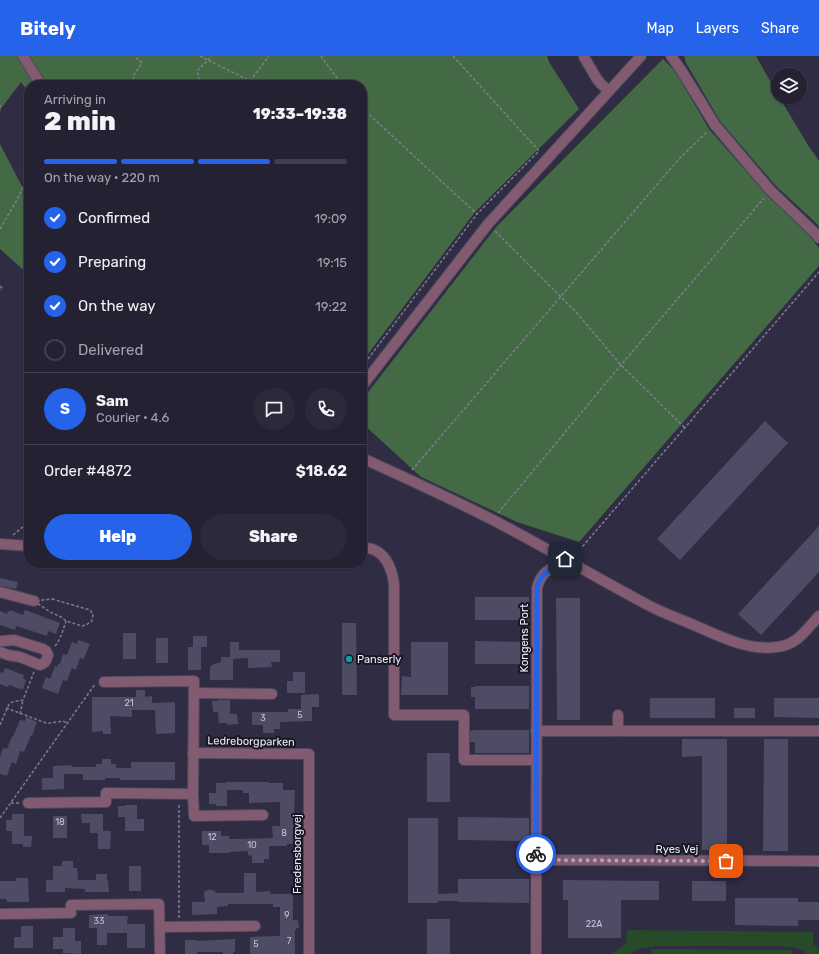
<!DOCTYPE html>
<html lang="en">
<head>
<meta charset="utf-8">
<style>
  body { margin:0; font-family:Rubik,sans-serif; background:#2c293b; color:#f1f3f6; height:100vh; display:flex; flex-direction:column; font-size:15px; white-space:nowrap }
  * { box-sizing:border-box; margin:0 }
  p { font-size:13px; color:#a3a3ac }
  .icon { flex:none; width:22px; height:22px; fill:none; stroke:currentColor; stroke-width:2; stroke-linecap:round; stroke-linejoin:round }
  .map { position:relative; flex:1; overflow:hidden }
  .sheet { position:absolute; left:24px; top:24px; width:343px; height:488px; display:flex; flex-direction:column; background:#242133; border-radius:16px; box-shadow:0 1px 3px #0004,0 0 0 1px #413e4e }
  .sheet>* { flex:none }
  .fabs { position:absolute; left:771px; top:12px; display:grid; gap:8px }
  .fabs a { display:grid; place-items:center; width:36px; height:36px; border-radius:50%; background:#242133; box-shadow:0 1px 3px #0004,0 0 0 1px #413e4e; font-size:20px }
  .pin { position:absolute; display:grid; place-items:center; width:34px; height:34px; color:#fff; margin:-17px; border-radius:8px; box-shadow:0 2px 6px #0006 }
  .courier { position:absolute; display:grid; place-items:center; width:40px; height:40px; margin:-20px; border:3px solid #2563eb; border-radius:50%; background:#fff; color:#222; box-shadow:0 1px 5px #0007 }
  .head em { font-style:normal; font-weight:800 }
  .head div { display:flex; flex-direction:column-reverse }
  .head { display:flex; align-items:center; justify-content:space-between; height:68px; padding:0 20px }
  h1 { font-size:26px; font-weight:800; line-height:30px }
  .bar { display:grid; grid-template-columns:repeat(4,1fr); gap:6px 4px; align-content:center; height:48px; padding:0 20px }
  .bar i { height:5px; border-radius:3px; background:#413e4e }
  .bar .on { background:#2563eb }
  .bar p { grid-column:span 4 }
  .line { display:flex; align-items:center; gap:10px; padding:0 20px; border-top:1px solid #413e4e }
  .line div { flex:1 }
  .round { display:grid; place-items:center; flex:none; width:42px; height:42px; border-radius:21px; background:#2c293b }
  ol { padding:0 20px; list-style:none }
  li { display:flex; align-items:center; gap:12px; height:44px }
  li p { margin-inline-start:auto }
  li .icon { padding:4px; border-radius:50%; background:#2563eb; color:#fff; stroke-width:4 }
  li:last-child { color:#a3a3ac }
  li i { width:22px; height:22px; border:2px solid #413e4e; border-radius:50% }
  .action { display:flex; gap:8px; margin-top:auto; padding:8px 20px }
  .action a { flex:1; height:46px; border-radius:24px; background:#2563eb; color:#fff; font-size:16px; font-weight:800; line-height:46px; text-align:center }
  .action a+a { background:#2c293b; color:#f1f3f6 }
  header { display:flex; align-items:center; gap:24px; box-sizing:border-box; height:56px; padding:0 20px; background:#2563eb; color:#fff }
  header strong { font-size:19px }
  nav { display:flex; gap:22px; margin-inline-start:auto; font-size:14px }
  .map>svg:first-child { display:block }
</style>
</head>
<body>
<header>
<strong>Bitely</strong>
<nav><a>Map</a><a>Layers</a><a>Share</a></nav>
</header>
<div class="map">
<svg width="819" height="898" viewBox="0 0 819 898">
  <rect width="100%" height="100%" fill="#302c44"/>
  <!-- green -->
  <g fill="#274b29">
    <path d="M627 874 813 876V888L819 893V898H808L797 892 781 890H656L641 892 629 898H612L626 887Z"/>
    <path d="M651 893 792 894V898H651Z"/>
  </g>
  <!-- forest -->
  <g fill="#446945">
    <path d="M0 0H547L549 6 579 53 475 156 362 306V29H29V37L21 26 0 54Z"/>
    <path d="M684 0H756L778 39V41H779L808 89 819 105V171L817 168 775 129 720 65 686 7Z"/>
    <path d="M663 3 675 15 709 73 767 139 808 178 819 192V209L818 211 579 486 517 466 421 421 362 367V344L497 170Z"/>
    <path d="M0 88 29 144V219L0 193Z"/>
  </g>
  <!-- building -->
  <g fill="#4e4b65">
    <path d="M765 365 788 387 680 504 657 483Z"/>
    <path d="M819 470V516L761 579 738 558Z"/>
    <path d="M0 522 18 526 16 533 0 530Z"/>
    <rect x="475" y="541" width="54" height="23"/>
    <path d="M556 542H580V664H557Z"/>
    <path d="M10 554 23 559 25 554 60 567 56 578 48 575 47 580 16 570 15 574 0 569V555L7 558 8 555 10 556Z"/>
    <path d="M342 567H356L357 639H342Z"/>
    <rect x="123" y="577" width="13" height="26"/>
    <path d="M193 580H207V591H201V614H188V591H193Z"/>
    <rect x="156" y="582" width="12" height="25"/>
    <path d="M78 584 90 588 84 602 83 603 80 602 76 614 72 612 67 625 63 624 58 638 42 632 46 621 50 623 55 610 57 611 59 607 60 608 63 598 67 599 72 586 77 588Z"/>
    <path d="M475 585 529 586V608H475Z"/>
    <path d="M230 586H239V594H280V606H271L272 611 248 612V602L233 603V624H210V611L212 609 221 606V601H230Z"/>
    <path d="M411 586H448V639H401L402 620 411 621Z"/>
    <path d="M5 612 24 619 23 622 26 624 23 634 9 629 8 631 0 628V616L3 617Z"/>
    <path d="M293 616H305V637H287V625H293Z"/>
    <path d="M475 630H529V653H475V641H471V631H475Z"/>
    <path d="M136 634H145V641L152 640V647L175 646V677L156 678 155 654H132V661L110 660 111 678H103V675L92 676V641H136Z"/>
    <path d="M319 638V651H312V665L280 666V673H274V677H263V669H252V656H288V653H301V639Z"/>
    <rect x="650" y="642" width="65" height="20"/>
    <path d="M774 642H819V662L774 661Z"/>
    <path d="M218 644H230V658H237L238 668 227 669V667H219L218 656H213L212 645H218Z"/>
    <rect x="734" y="652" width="21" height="10"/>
    <path d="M26 661 37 666 32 680 31 679 24 696 20 695 16 708 12 706 7 720 0 718V701L3 692 7 693 12 680 13 681 20 664 25 665Z"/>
    <path d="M475 674H529V697H475V686H470V675Z"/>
    <path d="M682 683H727V794H702V700L682 701Z"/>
    <path d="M764 683H788V795H763Z"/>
    <rect x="427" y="697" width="23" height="49"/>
    <path d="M102 703H111V708H116V712H131V706H175V724H120V722H105V724H83V718H64V733L42 734V722H53V710L72 709V711H96V708H102Z"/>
    <path d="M226 726H269V727H283V734H295L294 762 295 788H287V790H269V803H264V807H252V800L248 799V795L229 796V797H209V789H202V775H221V780H229V783L273 782 272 770H280V746L249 747V737H243V734H227V750H216V748H209V737H216V727H226Z"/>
    <path d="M125 749H137V763H144V775H125V761H118V750H125Z"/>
    <path d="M12 758H24V780H32L31 791H23V788H12V775H6V764H12Z"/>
    <path d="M81 758H103V775H111L110 793H98V777H90V767H82Z"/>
    <rect x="53" y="760" width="14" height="22"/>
    <path d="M458 761 529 762V785L458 784Z"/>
    <path d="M408 762H438V838L458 837V823H529V847L458 846V845H438V847H408Z"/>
    <path d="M62 805H73V812H77L78 824H96V818H107V824H108L109 836H85V833L65 832V836H46V824H53V810H62Z"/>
    <rect x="129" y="810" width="12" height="25"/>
    <path d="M244 817H256V836L270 835V838H293V864H298L299 872H296V874H295V898H250V881L280 880V851H273V848H228V850L217 851V858L192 859V846H205L204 836 208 834H212L216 836V837H244Z"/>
    <path d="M16 822H28L29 846H7L6 843H0V825H16Z"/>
    <path d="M563 824 659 825V844H621V882H568V844H563Z"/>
    <rect x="692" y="825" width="34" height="20"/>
    <path d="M735 842H798V846H819V864H798V870L735 869Z"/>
    <path d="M108 858V860H128L127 868H145V892H127V877H107V889H97V872H89V859Z"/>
    <rect x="427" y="863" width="23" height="35"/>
    <path d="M21 870H33V892H14V881H21Z"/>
    <path d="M63 872H75V885H81V898L63 897V893H53V881H63Z"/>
    <path d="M235 883V896H233V898H223V896H197V898H185V884H197V885Z"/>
  </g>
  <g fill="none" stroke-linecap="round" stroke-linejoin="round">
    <defs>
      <g id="minor">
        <path d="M23 0 41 29"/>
        <path d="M671 0 681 14 715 69 770 134 814 176 819 182"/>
        <path d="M584 1 597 23 601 28 609 35"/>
        <path d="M362 330 488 168 641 0"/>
        <path d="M362 402C406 422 450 442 493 464 545 491 595 521 646 548 662 557 680 563 696 570 721 581 749 595 777 591 797 589 806 574 819 560"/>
        <path d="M0 488 29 490"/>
        <path d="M362 492C365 492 369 492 372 493 387 498 392 514 394 528V659H464V704H536"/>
        <path d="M0 536 34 545"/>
        <path d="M0 585H3L14 584 43 593 46 595 48 599C47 604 45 608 40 609L20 601 8 599 0 596"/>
        <path d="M194 637 272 638"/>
        <path d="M536 675H819"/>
        <path d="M618 675V659"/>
        <path d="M193 697 309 698V898"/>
        <path d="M193 738 194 760 263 759"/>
        <path d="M28 747 106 746V737L193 738 194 625 104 626"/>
        <path d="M536 804 819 805"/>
        <path d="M0 858 71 857V849L159 848 160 898"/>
        <path d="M160 871 255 870"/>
        <path d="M536 898 537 532C541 515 552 512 565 503"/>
      </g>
    </defs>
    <!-- minor casing -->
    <use href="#minor" stroke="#4a475e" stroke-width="12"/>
    <!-- path -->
    <g stroke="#7f7c91" stroke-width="1.5" stroke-dasharray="3 2" stroke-linecap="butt">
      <path d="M200 0 250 25"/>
      <path d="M321 0 342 29"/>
      <path d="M134 29 133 20 142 7 134 0"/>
      <path d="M201 29 197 15 212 0"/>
      <path d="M247 29 269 0"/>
      <path d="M0 49V55"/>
      <path d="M362 52 477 158"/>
      <path d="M0 173 18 142 29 119"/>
      <path d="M495 175 576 256 621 309 685 372"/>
      <path d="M0 230 2 232 0 234"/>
      <path d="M362 311 477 158 539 95 453 0"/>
      <path d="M412 414 678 104 708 75"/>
      <path d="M498 457 621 309 764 142"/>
      <path d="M13 479 29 466"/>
      <path d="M576 498 819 216"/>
      <path d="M52 543 90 554 93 558 92 565 86 569 82 570 66 565 61 561 50 556 34 545Z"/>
      <path d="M55 590C61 583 63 574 66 565"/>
      <path d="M6 652 46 667C53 668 61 663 67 667"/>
      <path d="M20 658 23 644"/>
      <path d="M0 669 9 648 12 646 23 644 34 616"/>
      <path d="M11 747H19"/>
      <path d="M0 762 93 631 95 629"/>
      <path d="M179 862V748"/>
    </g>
    <!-- minor -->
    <use href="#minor" stroke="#825b71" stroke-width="10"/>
  </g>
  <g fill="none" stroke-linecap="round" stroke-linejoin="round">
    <!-- done -->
    <path stroke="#aba8bb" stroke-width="4" stroke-dasharray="0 7.2" d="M536 798V804L726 805"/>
    <!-- route -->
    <path stroke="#2563eb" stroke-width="5" d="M536 798 537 532C541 516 552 512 565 503"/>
  </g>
  <!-- markers -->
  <circle fill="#0f9aa8" stroke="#181721" stroke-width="1.5" cx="349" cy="603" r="4"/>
  <g text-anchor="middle" stroke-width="4" stroke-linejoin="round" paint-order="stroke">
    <!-- number labels -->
    <g font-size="9" fill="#c5c3d6">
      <text x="129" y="650">21</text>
      <text x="300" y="662">5</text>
      <text x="263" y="665">3</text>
      <text x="60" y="769">18</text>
      <text x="284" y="780">8</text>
      <text x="212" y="784">12</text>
      <text x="252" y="792">10</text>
      <text x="287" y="862">9</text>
      <text x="99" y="868">33</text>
      <text x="594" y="871">22A</text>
      <text x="289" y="888">7</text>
      <text x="256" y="891">5</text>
    </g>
    <!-- street labels -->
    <g font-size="11" fill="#edebfb" stroke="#181721">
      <text transform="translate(524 582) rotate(-90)" y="4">Kongens Port</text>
      <text transform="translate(251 685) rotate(1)" y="4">Ledreborgparken</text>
      <text x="677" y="797">Ryes Vej</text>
      <text transform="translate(297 798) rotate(-90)" y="4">Fredensborgvej</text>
    </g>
    <!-- poi labels -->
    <g font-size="11" fill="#edebfb" stroke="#181721" text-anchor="start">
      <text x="357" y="607">Panserly</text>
    </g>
  </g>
</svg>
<div class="fabs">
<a><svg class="icon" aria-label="layers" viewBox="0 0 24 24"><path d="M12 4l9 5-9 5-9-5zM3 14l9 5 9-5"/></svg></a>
</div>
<div class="pin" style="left:726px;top:805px;background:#ea580c"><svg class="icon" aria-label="bag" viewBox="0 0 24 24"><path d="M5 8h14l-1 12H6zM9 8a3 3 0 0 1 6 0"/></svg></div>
<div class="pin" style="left:565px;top:503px;background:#1f2937"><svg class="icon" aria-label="home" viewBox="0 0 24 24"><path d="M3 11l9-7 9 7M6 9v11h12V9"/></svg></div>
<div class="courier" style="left:536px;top:798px"><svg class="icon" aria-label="bike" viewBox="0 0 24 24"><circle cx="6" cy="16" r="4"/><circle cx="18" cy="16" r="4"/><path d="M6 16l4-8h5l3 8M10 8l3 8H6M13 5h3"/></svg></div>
<section class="sheet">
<div class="head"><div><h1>2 min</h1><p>Arriving in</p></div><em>19:33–19:38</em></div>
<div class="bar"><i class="on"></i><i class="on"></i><i class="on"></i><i></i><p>On the way · 220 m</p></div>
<ol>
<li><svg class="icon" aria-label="check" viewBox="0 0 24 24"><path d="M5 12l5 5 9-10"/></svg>Confirmed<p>19:09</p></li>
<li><svg class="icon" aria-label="check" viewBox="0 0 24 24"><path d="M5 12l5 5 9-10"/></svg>Preparing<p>19:15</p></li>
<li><svg class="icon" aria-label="check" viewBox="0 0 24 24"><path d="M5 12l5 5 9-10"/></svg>On the way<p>19:22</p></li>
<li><i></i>Delivered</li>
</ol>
<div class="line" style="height:72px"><b class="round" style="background:#2563eb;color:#fff">S</b><div><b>Sam</b><p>Courier · 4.6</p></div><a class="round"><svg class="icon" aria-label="chat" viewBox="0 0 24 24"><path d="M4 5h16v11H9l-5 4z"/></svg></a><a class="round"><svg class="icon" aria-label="phone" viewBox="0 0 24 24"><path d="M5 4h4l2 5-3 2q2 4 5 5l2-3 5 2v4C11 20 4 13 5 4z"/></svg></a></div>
<div class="line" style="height:52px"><div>Order #4872</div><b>$18.62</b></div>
<div class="action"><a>Help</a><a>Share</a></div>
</section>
</div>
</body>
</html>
